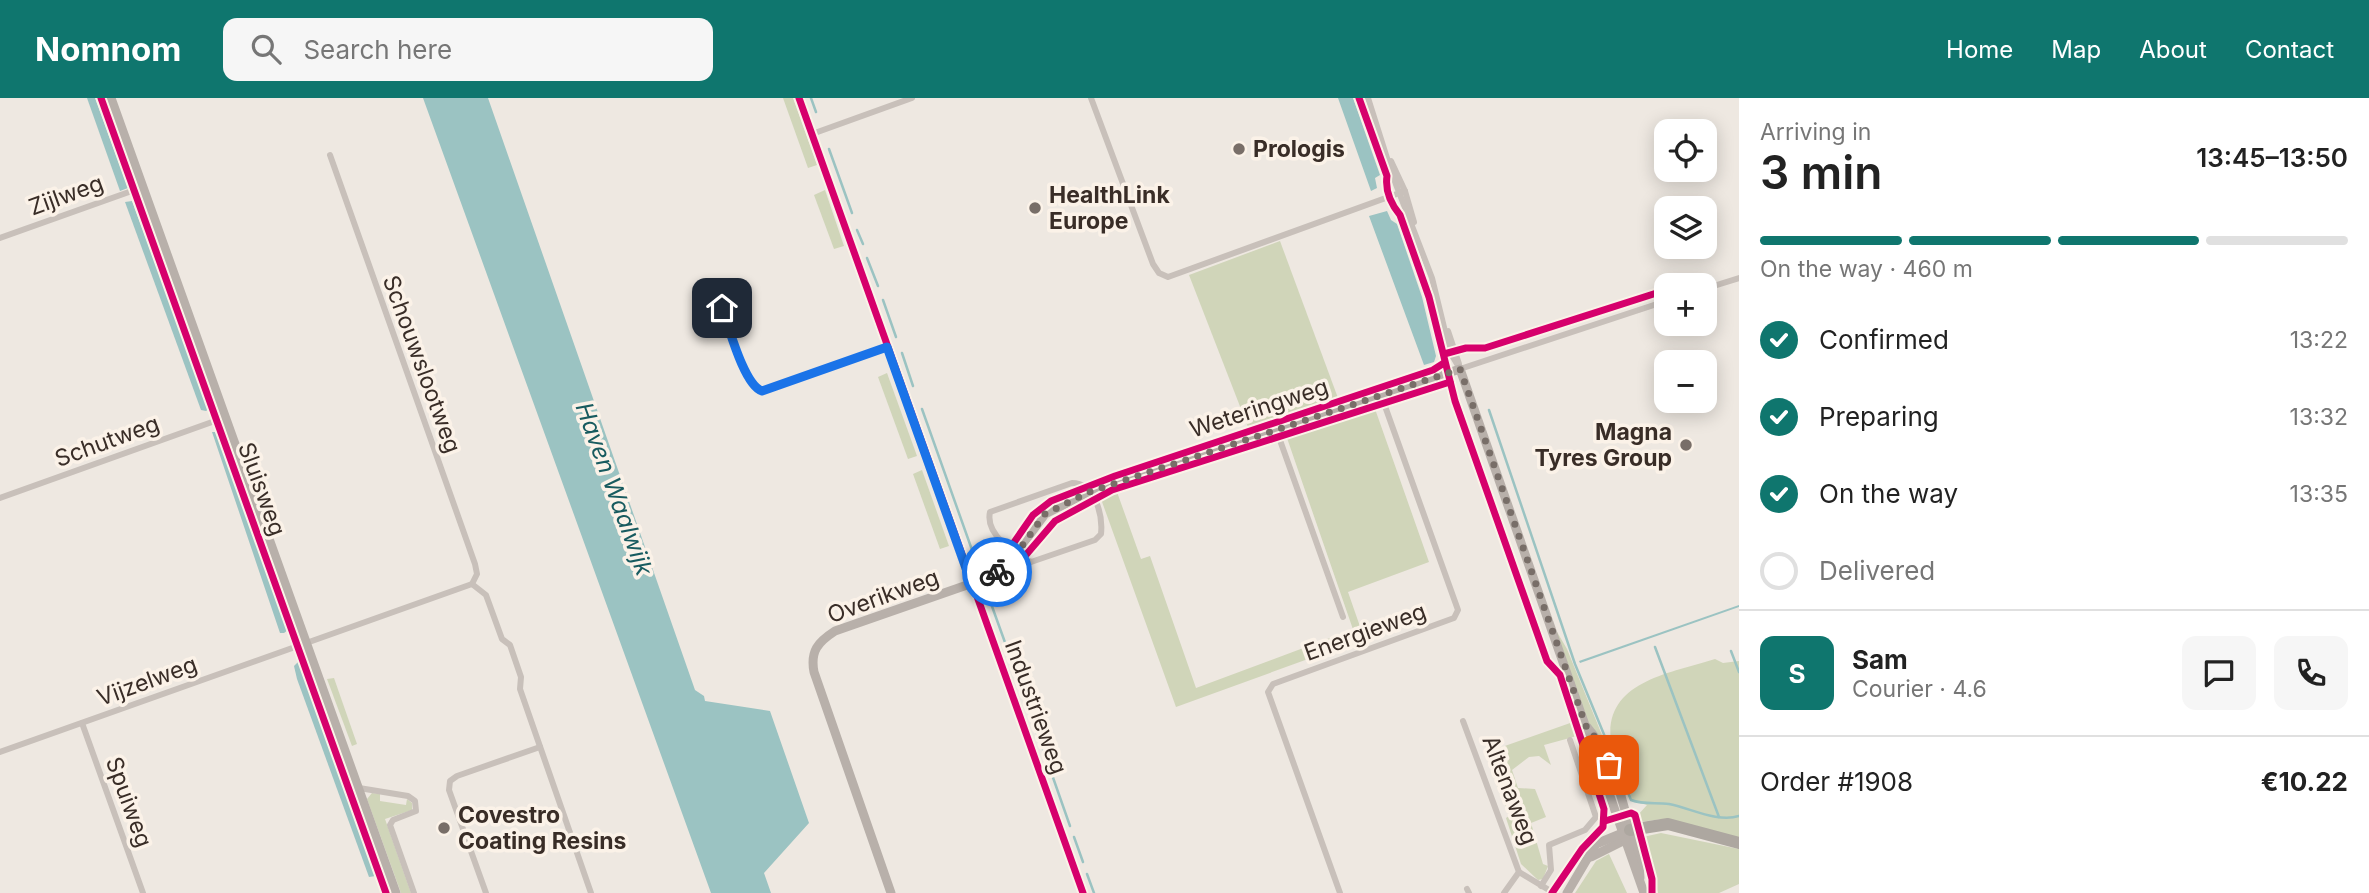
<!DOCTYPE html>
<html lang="en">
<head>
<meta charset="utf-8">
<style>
  body { margin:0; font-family:Inter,sans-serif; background:#f6f6f6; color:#222; height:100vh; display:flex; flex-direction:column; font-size:26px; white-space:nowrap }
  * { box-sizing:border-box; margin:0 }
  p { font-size:23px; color:#767676 }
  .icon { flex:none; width:38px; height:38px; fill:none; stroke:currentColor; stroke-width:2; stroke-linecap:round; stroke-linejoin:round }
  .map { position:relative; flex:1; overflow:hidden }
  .panel { display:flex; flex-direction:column; background:#fff; width:630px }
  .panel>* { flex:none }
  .controls { position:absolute; left:1654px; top:21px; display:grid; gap:14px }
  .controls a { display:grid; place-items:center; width:63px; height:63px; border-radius:14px; background:#fff; box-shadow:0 4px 18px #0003; font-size:35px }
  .pin { position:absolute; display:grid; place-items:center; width:60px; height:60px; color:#fff; margin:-30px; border-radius:14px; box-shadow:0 4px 10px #0006 }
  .courier { position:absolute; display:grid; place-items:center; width:70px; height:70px; margin:-35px; border:5px solid #1a73e8; border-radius:50%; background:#fff; color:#222; box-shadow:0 2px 9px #0007 }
  .summary em { font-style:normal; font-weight:600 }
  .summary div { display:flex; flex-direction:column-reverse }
  .summary { display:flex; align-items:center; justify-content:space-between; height:119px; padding:0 21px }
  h1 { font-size:46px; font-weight:600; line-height:52px }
  .bar { display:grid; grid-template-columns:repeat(4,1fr); gap:10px 7px; align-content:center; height:84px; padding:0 21px }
  .bar i { height:9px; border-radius:5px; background:#e0e0e0 }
  .bar .current { background:#0f766e }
  .bar p { grid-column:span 4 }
  .line { display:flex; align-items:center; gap:18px; padding:0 21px; border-top:2px solid #e0e0e0 }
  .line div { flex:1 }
  .round { display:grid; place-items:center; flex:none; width:74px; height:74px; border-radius:14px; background:#f6f6f6 }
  ol { padding:0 21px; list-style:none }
  li { display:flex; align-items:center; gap:21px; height:77px }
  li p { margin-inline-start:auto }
  li .icon { padding:7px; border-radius:50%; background:#0f766e; color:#fff; stroke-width:4 }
  li:last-child { color:#767676 }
  li i { width:38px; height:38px; border:4px solid #e0e0e0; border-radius:50% }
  header { display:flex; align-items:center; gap:42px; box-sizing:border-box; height:98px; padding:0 35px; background:#0f766e; color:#fff }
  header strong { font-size:33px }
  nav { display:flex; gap:38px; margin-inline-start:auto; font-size:24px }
  .search { width:490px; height:63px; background:#f6f6f6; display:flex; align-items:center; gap:18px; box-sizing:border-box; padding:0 24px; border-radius:14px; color:#767676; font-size:26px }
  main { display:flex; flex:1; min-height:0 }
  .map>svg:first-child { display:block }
</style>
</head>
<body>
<header>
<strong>Nomnom</strong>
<div class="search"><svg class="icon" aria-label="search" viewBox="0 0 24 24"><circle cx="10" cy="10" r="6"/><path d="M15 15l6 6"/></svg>Search here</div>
<nav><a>Home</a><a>Map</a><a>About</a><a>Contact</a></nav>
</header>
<main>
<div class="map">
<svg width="1739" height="795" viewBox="0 0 1739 795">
  <rect width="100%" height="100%" fill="#eee8e1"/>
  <!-- green -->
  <g fill="#d0d5b9">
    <path d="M783 0H793L817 67 808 70Z"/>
    <path d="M825 92 844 148 834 151 814 97Z"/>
    <path d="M1280 143 1338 300 1248 329 1189 177Z"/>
    <path d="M887 275 917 358 908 361 878 279Z"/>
    <path d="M1374 308 1429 464 1348 494 1364 540 1357 543 1287 340 1292 334Z"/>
    <path d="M922 372 949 448 940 451 913 376Z"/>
    <path d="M1117 394 1141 461 1150 458 1196 590 1338 537 1344 548 1176 609 1101 401Z"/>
    <path d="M1553 527 1567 551 1626 696 1624 703 1605 648 1586 621Z"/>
    <path d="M1715 561 1723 565 1739 563V741L1662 721 1640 724 1638 717 1647 707 1630 702C1624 685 1616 668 1612 650 1599 584 1668 576 1715 561Z"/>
    <path d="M334 580 357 646 352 648 327 581Z"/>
    <path d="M1573 624 1577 638 1544 647 1551 667 1539 658 1529 659 1512 672 1518 690 1535 691 1546 719 1531 725 1543 766 1548 768 1543 781 1538 782 1521 766 1506 720 1509 718 1485 655Z"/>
    <path d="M372 695 380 696V703L406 707 407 701 412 705V712L385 721 411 795H401L367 701Z"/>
    <path d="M1661 735 1739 751V786L1719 795H1658L1643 739Z"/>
    <path d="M1609 756 1627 795H1575L1596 763Z"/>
  </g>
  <!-- water -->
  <g fill="#9bc3c2">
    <path d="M87 0H95L128 90 120 93Z"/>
    <path d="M423 0H488L695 592 704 598 705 603 770 613 809 725 764 775 771 795H711Z"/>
    <path d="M1338 0H1353L1380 77 1375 80 1377 90 1371 93Z"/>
    <path d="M132 103 209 311 206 313 201 312 125 104Z"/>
    <path d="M1387 113 1391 122 1397 126 1422 199 1436 258 1434 264 1424 267 1369 118Z"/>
    <path d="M212 334H218L226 358 288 532 284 535H280Z"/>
    <path d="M1739 507V509L1580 565 1579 563Z"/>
    <path d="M299 563 376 778 369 779 297 581 294 568Z"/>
  </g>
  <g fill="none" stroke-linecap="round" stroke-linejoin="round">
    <!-- stream -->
    <g stroke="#9bc3c2" stroke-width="2.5">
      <path d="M811 0 816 14"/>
      <path d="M829 51 852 115"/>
      <path d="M857 132 863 146"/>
      <path d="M867 160 878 188"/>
      <path d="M883 202 896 239"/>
      <path d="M902 255 913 288"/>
      <path d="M922 311 977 466"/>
      <path d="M1489 312 1575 566 1631 702C1644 707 1656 704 1669 706 1690 710 1718 725 1739 718"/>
      <path d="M989 500 1016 575"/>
      <path d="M1655 549 1719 719"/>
      <path d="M1731 553 1739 574"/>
      <path d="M1036 633 1046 659"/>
      <path d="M1050 671 1070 728"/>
      <path d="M1074 739 1083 764"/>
      <path d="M1087 776 1094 795"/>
    </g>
    <!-- street -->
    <g stroke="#c8c0ba" stroke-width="6">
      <path d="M1091 0 1153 166 1159 175 1168 179 1405 93"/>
      <path d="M1368 0 1392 76 1432 180 1450 254 1460 271"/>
      <path d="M812 36 912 0"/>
      <path d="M330 57 475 466 477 476 472 486"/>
      <path d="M1391 63 1405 93 1414 124"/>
      <path d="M0 140 143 89"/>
      <path d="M1704 191 1739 180"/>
      <path d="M722 210C729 229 744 286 762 293L887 249"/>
      <path d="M1448 233 1459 266"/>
      <path d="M1460 271 1666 203"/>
      <path d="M1276 331 1343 519"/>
      <path d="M1072 385C1095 385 1103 417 1101 436L1095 442 1031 464C1013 455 985 436 990 414Z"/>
      <path d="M0 400 226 319"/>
      <path d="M972 487 1083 795"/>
      <path d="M1463 623 1519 774 1554 795"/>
      <path d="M82 625 143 795"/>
      <path d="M0 654 472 486 486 497 502 541 510 547 521 579 520 591 591 795"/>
      <path d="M359 690 408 698 415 703 416 713 393 722 390 727 414 795"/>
      <path d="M1541 788 1551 772 1549 747 1585 732 1596 719 1570 642"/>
      <path d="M1467 791 1469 795"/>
      <path d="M486 795 449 692 450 683 457 678 540 649"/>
      <path d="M1340 795 1268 594 1273 586 1454 520 1458 512 1381 297"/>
      <path d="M1504 795 1519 774"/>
    </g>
    <!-- secondary -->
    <g stroke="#b8b0aa" stroke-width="9">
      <path d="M111 0 396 795"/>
      <path d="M799 0 972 487"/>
      <path d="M1587 629C1618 665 1627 723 1639 767L1640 780"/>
      <path d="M1591 759 1623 743 1626 738"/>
      <path d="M891 795 814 574C810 553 818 544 835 533L990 479 1007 467 1045 416 1089 394 1460 271 1644 795"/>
      <path d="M1567 795 1596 746 1625 734"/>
    </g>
    <!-- highway -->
    <path stroke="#ada7a0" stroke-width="12" d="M1630 732 1668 726 1739 745"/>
    <defs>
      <g id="cycleway">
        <path d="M101 0 386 795"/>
        <path d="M799 0 1083 795"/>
        <path d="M1359 0 1387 78C1385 92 1391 106 1400 117L1429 199 1455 303 1547 563 1560 577 1604 711 1603 729 1582 751 1552 795"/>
        <path d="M1444 256 1466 250H1485L1666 192"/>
        <path d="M997 477 1019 465 1055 423 1112 392 1450 284"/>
        <path d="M990 479 1033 417 1051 403 1115 378 1433 272 1444 265"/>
        <path d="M1605 723 1631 715 1635 717 1652 781V795"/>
      </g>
    </defs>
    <!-- cycleway casing -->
    <use href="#cycleway" stroke="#fbf2e8" stroke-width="11"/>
    <!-- cycleway -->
    <use href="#cycleway" stroke="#d6006c" stroke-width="7"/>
  </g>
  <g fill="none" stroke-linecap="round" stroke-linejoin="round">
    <!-- done -->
    <path stroke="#786e68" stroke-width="7" stroke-dasharray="0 12.6" d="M997 474 1014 459 1045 416 1089 394 1460 271 1586 628 1602 648 1609 667"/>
    <!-- route -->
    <path stroke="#1a73e8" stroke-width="9" d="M722 210C729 229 744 287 762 293L887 249 972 487 997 474"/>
  </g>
  <!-- markers -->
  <g fill="#786e68" stroke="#fbf2e8" stroke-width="2.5">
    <circle cx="1239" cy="51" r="7"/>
    <circle cx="1035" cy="110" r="7"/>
    <circle cx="1686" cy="347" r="7"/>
    <circle cx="444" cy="730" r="7"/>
  </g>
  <g text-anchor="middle" stroke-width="7" stroke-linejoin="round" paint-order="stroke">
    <!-- poi labels -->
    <g font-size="23" font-weight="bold" fill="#392d27" stroke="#fbf2e8" text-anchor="start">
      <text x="1253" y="59">Prologis</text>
      <text x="1049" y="105">HealthLink<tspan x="1049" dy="26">Europe</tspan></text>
      <text x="1672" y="342" text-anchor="end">Magna<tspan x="1672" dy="26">Tyres Group</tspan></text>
      <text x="458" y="725">Covestro<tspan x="458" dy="26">Coating Resins</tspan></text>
    </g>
    <!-- street labels -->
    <g font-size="23" fill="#392d27" stroke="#fbf2e8">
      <text transform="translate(66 97) rotate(-20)" y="8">Zijlweg</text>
      <text transform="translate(422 266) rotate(70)" y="8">Schouwslootweg</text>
      <text transform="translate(1259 310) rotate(-18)" y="8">Weteringweg</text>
      <text transform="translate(107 343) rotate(-20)" y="8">Schutweg</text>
      <text transform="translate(262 391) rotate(70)" y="8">Sluisweg</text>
      <text transform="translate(883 498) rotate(-20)" y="8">Overikweg</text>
      <text transform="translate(1365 534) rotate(-20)" y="8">Energieweg</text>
      <text transform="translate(147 583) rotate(-20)" y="8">Vijzelweg</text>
      <text transform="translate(1036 609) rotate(70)" y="8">Industrieweg</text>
      <text transform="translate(1510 692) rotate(69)" y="8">Altenaweg</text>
      <text transform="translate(129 704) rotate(70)" y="8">Spuiweg</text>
    </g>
    <!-- water labels -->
    <g font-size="24" font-style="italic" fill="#185b5f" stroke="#fbf2e8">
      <text transform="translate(614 391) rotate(70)" y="8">Haven Waalwijk</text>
    </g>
  </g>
</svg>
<div class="controls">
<a><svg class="icon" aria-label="locate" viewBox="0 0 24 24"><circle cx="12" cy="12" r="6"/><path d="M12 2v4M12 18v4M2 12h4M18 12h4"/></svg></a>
<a><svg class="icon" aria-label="layers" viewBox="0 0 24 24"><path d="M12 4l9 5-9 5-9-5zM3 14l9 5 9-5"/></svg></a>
<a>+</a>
<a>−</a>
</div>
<div class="pin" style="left:1609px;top:667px;background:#ea580c"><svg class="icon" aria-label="bag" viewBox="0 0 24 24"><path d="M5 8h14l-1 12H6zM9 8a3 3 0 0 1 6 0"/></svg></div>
<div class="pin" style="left:722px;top:210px;background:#1f2937"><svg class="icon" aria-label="home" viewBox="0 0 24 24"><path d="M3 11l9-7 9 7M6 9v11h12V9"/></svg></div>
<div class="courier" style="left:997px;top:474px"><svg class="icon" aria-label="bike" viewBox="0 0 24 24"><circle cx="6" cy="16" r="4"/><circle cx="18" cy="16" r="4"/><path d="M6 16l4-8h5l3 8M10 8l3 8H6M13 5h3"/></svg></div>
</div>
<section class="panel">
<div class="summary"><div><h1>3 min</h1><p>Arriving in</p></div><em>13:45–13:50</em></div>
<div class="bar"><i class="current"></i><i class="current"></i><i class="current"></i><i></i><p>On the way · 460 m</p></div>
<ol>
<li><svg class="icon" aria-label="check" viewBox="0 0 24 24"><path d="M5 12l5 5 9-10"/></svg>Confirmed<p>13:22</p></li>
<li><svg class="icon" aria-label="check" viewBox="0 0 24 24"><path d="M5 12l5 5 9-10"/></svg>Preparing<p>13:32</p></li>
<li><svg class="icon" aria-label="check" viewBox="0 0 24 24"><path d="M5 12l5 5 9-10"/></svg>On the way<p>13:35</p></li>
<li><i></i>Delivered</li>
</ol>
<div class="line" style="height:126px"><b class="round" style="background:#0f766e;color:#fff">S</b><div><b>Sam</b><p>Courier · 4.6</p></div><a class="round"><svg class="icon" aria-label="chat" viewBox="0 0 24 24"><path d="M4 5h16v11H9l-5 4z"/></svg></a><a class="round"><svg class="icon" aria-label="phone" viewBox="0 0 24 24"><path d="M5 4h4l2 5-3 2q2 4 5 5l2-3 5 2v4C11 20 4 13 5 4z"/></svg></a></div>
<div class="line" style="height:91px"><div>Order #1908</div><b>€10.22</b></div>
</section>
</main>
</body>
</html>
